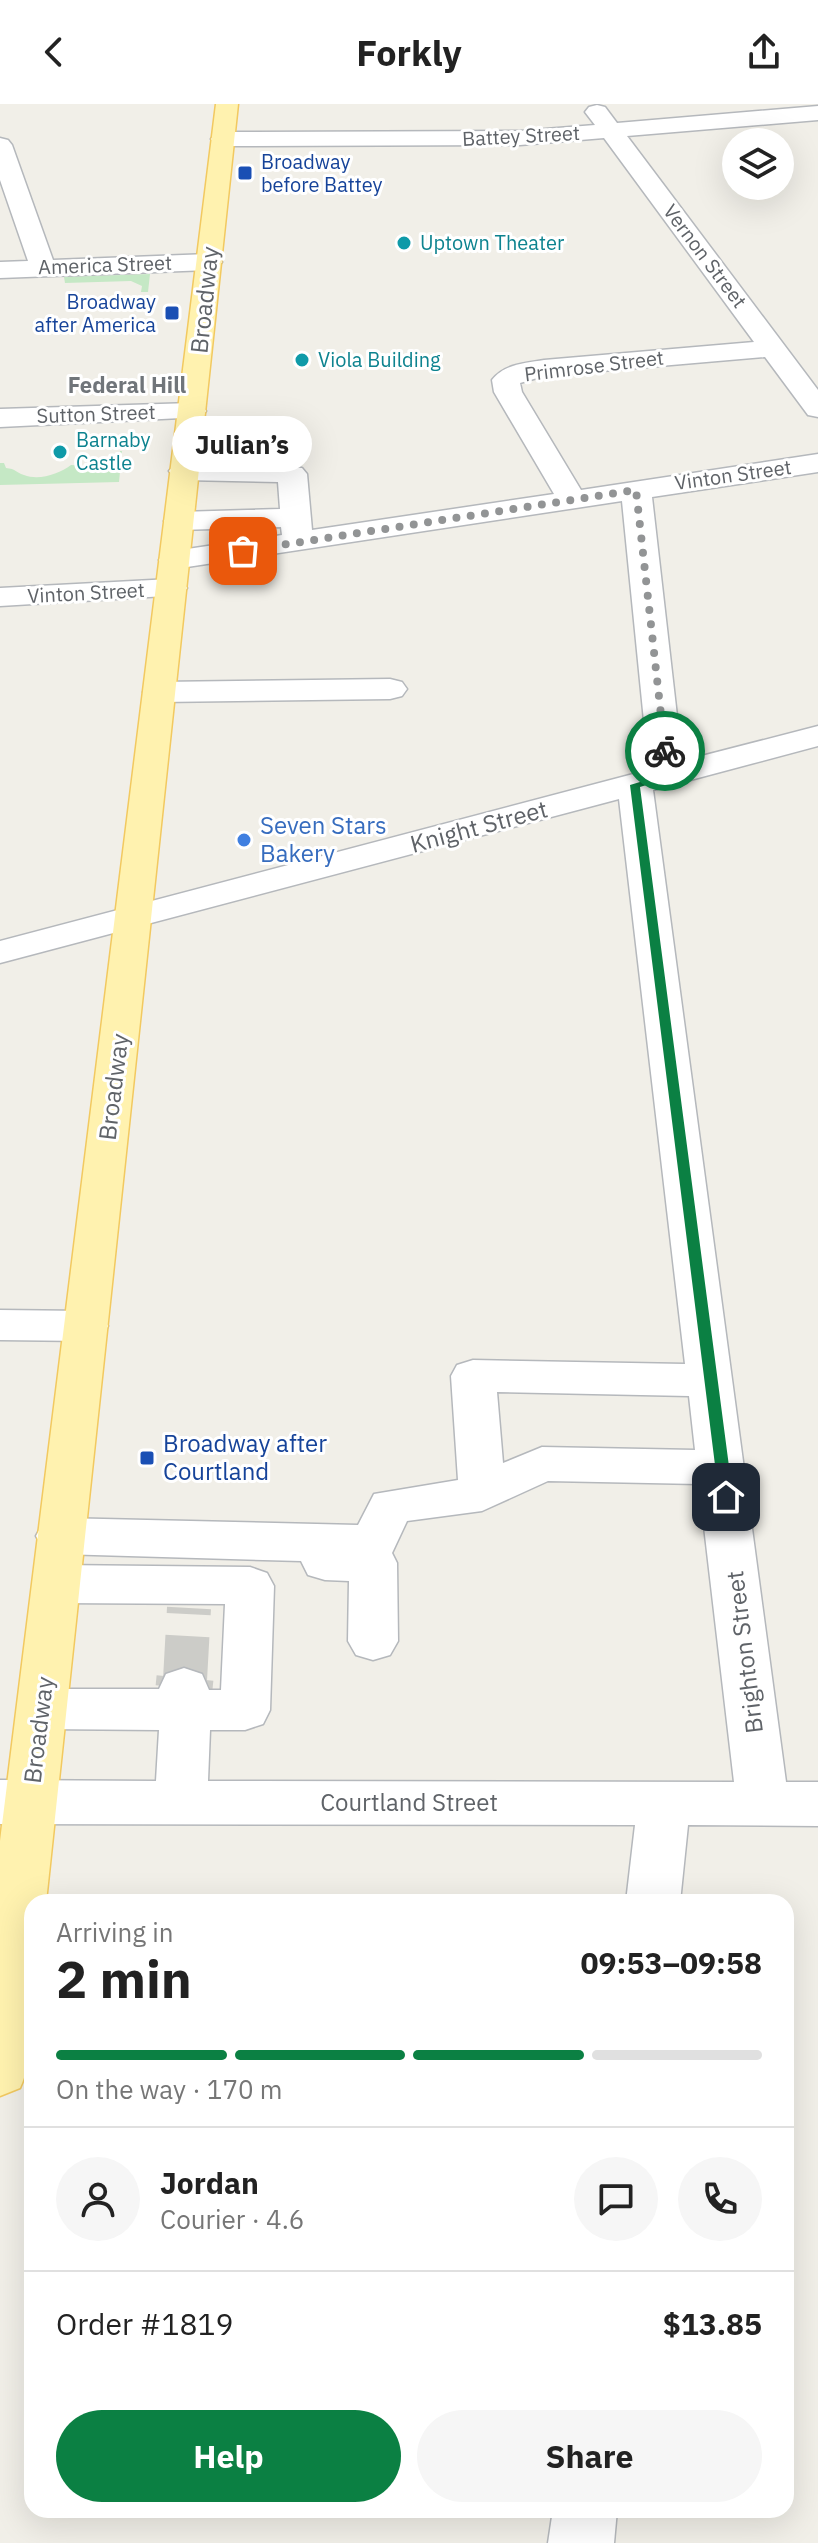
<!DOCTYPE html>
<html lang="en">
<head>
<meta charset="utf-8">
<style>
  body { margin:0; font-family:"IBM Plex Sans",sans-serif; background:#f6f6f6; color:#222; height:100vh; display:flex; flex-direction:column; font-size:30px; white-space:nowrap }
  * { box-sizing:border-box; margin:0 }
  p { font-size:26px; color:#767676 }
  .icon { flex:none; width:44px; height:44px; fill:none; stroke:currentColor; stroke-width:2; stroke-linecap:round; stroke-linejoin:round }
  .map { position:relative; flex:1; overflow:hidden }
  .details { position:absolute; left:24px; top:1790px; width:770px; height:624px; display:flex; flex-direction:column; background:#fff; border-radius:24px; box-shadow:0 8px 32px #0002 }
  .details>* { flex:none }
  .tools { position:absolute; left:722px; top:24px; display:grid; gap:16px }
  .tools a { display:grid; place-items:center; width:72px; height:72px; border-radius:50%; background:#fff; box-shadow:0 8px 32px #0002; font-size:40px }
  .pin { position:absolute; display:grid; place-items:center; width:68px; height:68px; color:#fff; margin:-34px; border-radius:16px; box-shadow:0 4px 12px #0006 }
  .courier { position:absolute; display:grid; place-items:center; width:80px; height:80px; margin:-40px; border:6px solid #0b8043; border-radius:50%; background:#fff; color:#222; box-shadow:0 2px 10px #0007 }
  .bubble { position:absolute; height:56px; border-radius:28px; background:#fff; box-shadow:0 8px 32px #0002; font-size:26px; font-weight:700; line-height:56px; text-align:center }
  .summary em { font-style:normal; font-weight:700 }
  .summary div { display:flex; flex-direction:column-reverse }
  .summary { display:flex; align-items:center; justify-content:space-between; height:136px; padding:0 32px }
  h1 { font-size:52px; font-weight:700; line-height:60px }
  .bar { display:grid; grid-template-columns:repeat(4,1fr); gap:12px 8px; align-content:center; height:96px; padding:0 32px }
  .bar i { height:10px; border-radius:6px; background:#e0e0e0 }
  .bar .selected { background:#0b8043 }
  .bar p { grid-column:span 4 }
  .line { display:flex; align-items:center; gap:20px; padding:0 32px; border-top:2px solid #e0e0e0 }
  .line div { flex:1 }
  .round { display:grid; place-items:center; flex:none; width:84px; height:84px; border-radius:42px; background:#f6f6f6 }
  .cta { display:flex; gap:16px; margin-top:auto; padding:16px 32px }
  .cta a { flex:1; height:92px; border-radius:48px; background:#0b8043; color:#fff; font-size:32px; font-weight:700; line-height:92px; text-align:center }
  .cta a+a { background:#f6f6f6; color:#222 }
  header { display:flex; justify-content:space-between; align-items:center; height:104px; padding:0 32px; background:#fff; font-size:36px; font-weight:700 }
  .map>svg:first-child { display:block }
</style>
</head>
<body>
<header><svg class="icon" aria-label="back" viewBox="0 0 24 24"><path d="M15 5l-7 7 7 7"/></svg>Forkly<svg class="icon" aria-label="share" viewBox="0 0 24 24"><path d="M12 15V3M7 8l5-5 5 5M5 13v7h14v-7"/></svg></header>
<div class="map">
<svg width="818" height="2439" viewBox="0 0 818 2439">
  <rect width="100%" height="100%" fill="#f1efe8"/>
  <!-- green -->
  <g fill="#c5e8c5">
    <path d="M150 170 148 188H141L142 182 131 177 65 179 64 173Z"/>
    <path d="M120 347H122L119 378 0 381V359H4L6 364C16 365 15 368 24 371 39 377 59 370 71 361L92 362 99 356 112 357 120 352Z"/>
  </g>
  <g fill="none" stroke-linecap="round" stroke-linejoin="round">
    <!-- minor-tunnel-far1 -->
    <path stroke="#ccccc8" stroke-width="44" stroke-dasharray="44 22" stroke-linecap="butt" d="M185 1576 189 1504"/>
    <!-- minor-tunnel -->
    <path stroke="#ccccc8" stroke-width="57" stroke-dasharray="57 29" stroke-linecap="butt" d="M184 1584 185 1574"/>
    <defs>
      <g id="minor">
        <path d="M597 1 605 3 617 19 818 2V16L627 32 818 286V313L808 311 765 253 544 272 520 279 522 288 581 386 818 350V368L652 393 681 647 686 656 818 622V642L653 686 786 1678H818V1722L688 1721 680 1798H626L635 1721 0 1720V1676L156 1677 159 1626 42 1625 24 1619 17 1605 24 1591 42 1585H159L166 1570 184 1564 202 1570 209 1586H221L225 1500 57 1499 40 1493 33 1480 40 1467 57 1461 250 1463 267 1469 274 1482 270 1606 263 1620 245 1626H210L208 1677 734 1678 699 1380 548 1377 482 1407 407 1417 392 1449 397 1459 398 1537 390 1551 373 1556 356 1551 348 1537 349 1477 325 1476 308 1471 301 1457 60 1450 43 1445 36 1432 43 1419 60 1414 358 1421 374 1390 458 1376 451 1272 457 1261 473 1256 685 1260 619 695 0 859V837L656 664 647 647 622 397 174 465 163 463 159 456 163 449 174 447 282 431 281 423 179 426 168 423 164 417 168 411 179 408 280 405 278 378 184 376 174 373 169 367 174 361 184 358 302 364 307 370 312 426 554 390 494 288 492 276C504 260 526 259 544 256L754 238 604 34 520 41 223 42 215 40 211 35 215 30 223 28 520 27 595 21 585 8 589 3ZM497 1288 689 1292 695 1346 542 1343 503 1359Z"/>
        <path d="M0 34 8 36 12 41 53 156 209 150 218 153 222 158 218 163 209 166 0 174V158L28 157 0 76Z"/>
        <path d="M192 299 202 301 206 307 202 313 0 323V305Z"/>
        <path d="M171 475 182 477 187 484 182 491 0 502V484Z"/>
        <path d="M390 575 402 578 407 585 402 592 390 595 160 598 148 595 143 588 148 581 160 578Z"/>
        <path d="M0 1206 86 1207 102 1211 108 1222 102 1233 86 1237 0 1236Z"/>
        <path d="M553 2406H617L614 2439H548Z"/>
      </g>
      <path id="major" d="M216 0H238L46 1798H32C32 1851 42 1937 20 1984L0 1992V1737Z"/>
    </defs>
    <!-- minor casing -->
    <use href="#minor" stroke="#b5b8bc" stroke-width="3"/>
    <!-- major casing -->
    <use href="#major" stroke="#f2c960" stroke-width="3"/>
    <!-- minor -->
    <use href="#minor" fill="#fff" fill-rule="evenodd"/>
    <!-- major -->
    <use href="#major" fill="#fff2af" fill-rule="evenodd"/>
  </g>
  <!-- route -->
  <path fill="#0b8043" d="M661 645H668L681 670 640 683 733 1393 726 1398 719 1393 630 681 670 669Z"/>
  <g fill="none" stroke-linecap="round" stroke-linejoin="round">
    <!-- done -->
    <path stroke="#929495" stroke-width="8" stroke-dasharray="0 14.4" d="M243 447 636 386 665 647"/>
  </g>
  <!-- markers -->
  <g fill="#1a4fb4" stroke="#fff" stroke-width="3">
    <rect x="237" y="61" width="16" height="16" rx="4"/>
    <rect x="164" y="201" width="16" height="16" rx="4"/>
    <rect x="139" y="1346" width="16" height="16" rx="4"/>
  </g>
  <g fill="#0f9aa8" stroke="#fff" stroke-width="3">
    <circle cx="404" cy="139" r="8"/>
    <circle cx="302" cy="256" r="8"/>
    <circle cx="60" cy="348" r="8"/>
  </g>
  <circle fill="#3f7fe0" stroke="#fff" stroke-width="3" cx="244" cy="736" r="8"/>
  <g text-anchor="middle" stroke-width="6" stroke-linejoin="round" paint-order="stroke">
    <!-- far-street labels -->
    <g font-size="20" fill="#5f6368" stroke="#fff">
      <text transform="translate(521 32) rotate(-3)" y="7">Battey Street</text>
      <text transform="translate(705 152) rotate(53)" y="7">Vernon Street</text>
      <text transform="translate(105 161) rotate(-2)" y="7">America Street</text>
      <text transform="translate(594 262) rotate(-7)" y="7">Primrose Street</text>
      <text transform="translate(96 310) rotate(-2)" y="7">Sutton Street</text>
      <text transform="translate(733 371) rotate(-8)" y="7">Vinton Street</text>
      <text transform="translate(86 489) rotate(-3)" y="7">Vinton Street</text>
    </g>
    <!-- far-transit labels -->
    <g font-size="20" fill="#164399" stroke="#fff" text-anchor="start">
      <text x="261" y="65">Broadway<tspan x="261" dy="23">before Battey</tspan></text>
      <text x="156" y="205" text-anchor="end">Broadway<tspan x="156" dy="23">after America</tspan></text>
    </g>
    <!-- far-culture labels -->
    <g font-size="20" fill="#0d838f" stroke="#fff" text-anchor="start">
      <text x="420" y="146">Uptown Theater</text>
      <text x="318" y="263">Viola Building</text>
      <text x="76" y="343">Barnaby<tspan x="76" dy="23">Castle</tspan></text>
    </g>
    <!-- far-neighbourhood labels -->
    <g font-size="22" font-weight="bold" fill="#70757a" stroke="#fff">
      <text x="127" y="289">Federal Hill</text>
    </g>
    <!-- street labels -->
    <g font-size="24" fill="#5f6368" stroke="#fff">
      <text transform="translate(205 196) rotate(-84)" y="8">Broadway</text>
      <text transform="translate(479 723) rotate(-15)" y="8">Knight Street</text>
      <text transform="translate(114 983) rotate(-83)" y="8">Broadway</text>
      <text transform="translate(745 1548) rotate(-97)" y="8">Brighton Street</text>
      <text transform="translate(39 1626) rotate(-83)" y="8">Broadway</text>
      <text x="409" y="1707">Courtland Street</text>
    </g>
    <!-- shop labels -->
    <g font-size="24" fill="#366cbe" stroke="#fff" text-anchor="start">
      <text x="260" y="730">Seven Stars<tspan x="260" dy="28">Bakery</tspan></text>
    </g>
    <!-- transit labels -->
    <g font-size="24" fill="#164399" stroke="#fff" text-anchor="start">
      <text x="163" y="1348">Broadway after<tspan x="163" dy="28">Courtland</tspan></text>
    </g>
  </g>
</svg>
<div class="tools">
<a><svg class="icon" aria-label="layers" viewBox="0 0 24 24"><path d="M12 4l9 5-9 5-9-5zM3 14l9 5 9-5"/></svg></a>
</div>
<div class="pin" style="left:243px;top:447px;background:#ea580c"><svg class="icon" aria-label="bag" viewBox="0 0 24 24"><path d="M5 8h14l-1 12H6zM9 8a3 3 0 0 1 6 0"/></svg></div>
<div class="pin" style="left:726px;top:1393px;background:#1f2937"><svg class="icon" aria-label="home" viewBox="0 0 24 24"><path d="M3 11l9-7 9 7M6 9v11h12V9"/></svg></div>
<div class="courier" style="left:665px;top:647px"><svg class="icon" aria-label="bike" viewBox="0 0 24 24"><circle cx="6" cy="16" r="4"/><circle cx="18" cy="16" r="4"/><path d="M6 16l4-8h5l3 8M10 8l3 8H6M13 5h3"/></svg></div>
<div class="bubble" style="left:172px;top:312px;width:140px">Julian’s</div>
<section class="details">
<div class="summary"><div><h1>2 min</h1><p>Arriving in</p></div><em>09:53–09:58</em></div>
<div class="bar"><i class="selected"></i><i class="selected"></i><i class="selected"></i><i></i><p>On the way · 170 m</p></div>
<div class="line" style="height:144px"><a class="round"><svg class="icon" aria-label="person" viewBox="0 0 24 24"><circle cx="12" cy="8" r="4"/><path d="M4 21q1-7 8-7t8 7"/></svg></a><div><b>Jordan</b><p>Courier · 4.6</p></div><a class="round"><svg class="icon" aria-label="chat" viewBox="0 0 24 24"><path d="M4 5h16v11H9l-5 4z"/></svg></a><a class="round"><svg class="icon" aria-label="phone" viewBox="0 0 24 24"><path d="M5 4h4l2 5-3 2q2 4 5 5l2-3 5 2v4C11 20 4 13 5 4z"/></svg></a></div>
<div class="line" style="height:104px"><div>Order #1819</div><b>$13.85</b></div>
<div class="cta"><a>Help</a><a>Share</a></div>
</section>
</div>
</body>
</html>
